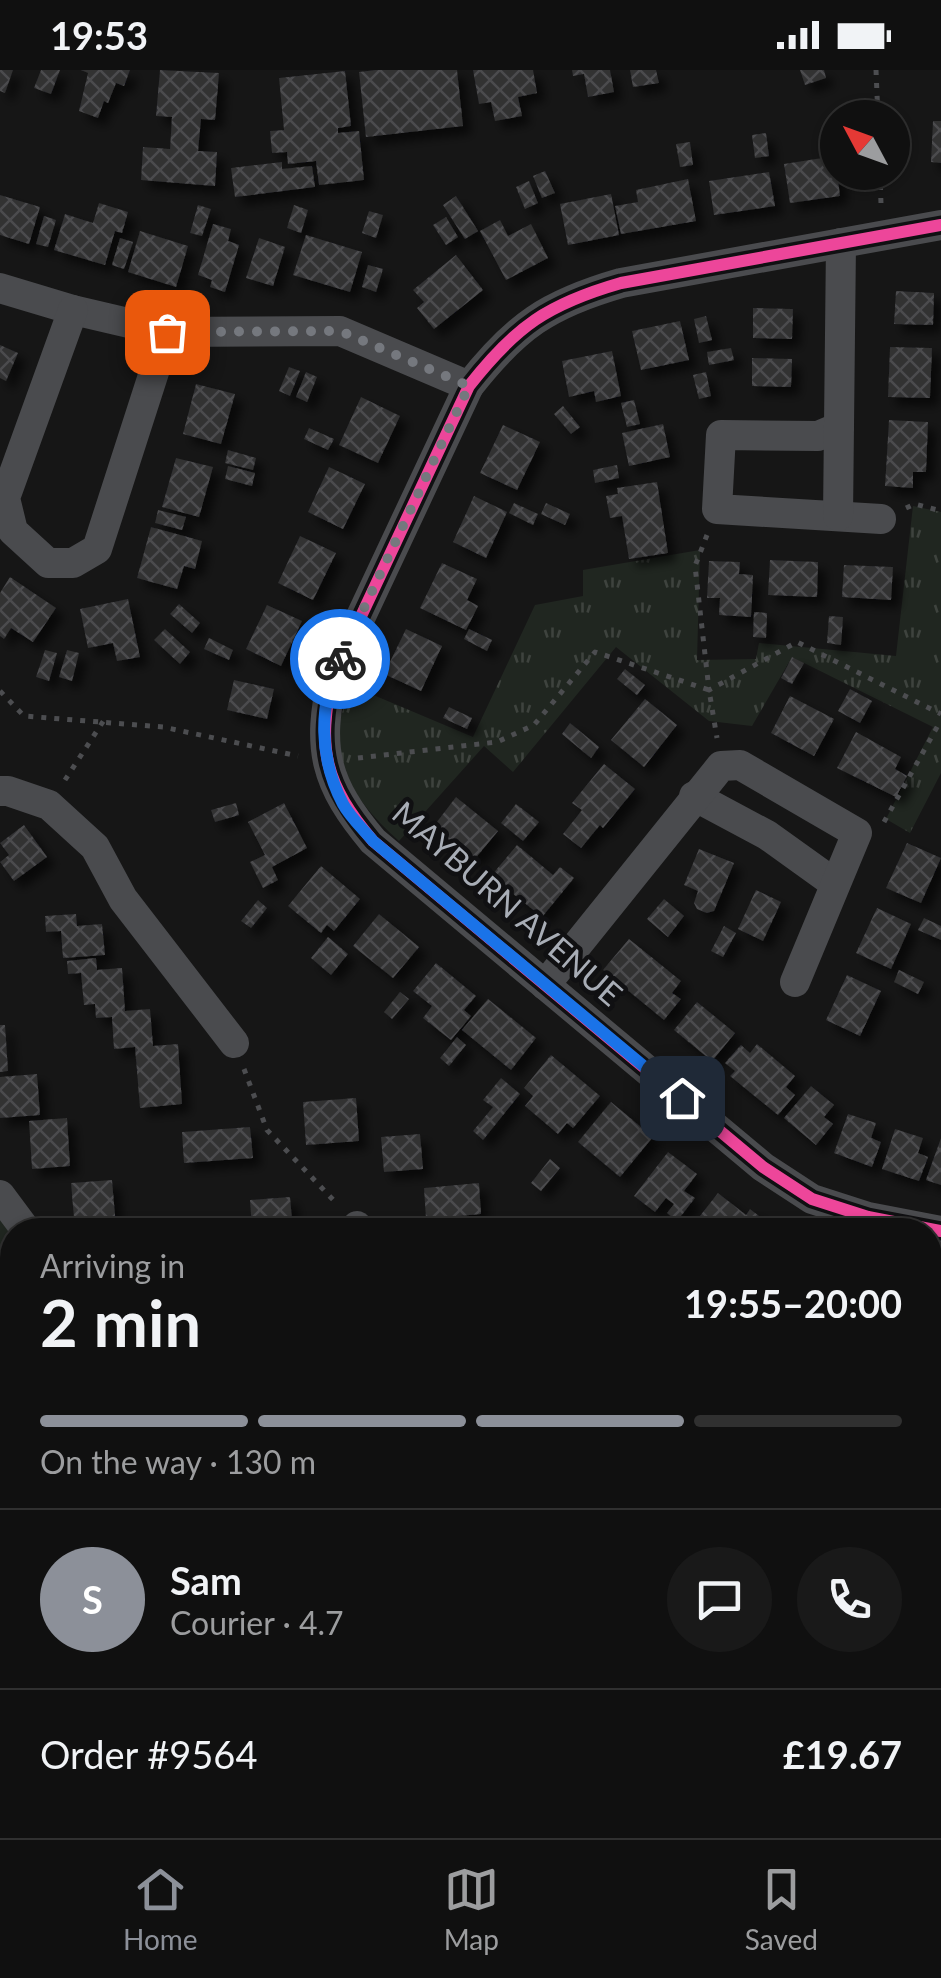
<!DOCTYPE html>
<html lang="en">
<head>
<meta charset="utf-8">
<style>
  body { margin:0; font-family:Lato,sans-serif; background:#191919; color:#f1f3f6; height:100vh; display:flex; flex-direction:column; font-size:38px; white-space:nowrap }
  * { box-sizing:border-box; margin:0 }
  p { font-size:32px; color:#9c9d9f }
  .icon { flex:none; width:55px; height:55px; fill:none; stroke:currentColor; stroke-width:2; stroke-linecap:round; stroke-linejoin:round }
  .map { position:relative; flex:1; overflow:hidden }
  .panel { position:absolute; left:0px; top:1148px; width:942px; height:622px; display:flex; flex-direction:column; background:#101010; border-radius:40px 40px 0 0; box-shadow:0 2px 8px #0004,0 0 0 2px #303030 }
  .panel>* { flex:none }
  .needle { width:65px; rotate:311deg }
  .tools { position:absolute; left:820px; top:30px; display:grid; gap:20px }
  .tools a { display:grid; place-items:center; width:90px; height:90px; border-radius:50%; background:#101010; box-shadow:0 2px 8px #0004,0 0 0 2px #303030; font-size:50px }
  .pin { position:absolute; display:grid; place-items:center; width:85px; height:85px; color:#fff; margin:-42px; border-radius:20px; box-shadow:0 5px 15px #0006 }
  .courier { position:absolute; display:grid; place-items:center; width:100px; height:100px; margin:-50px; border:8px solid #1a73e8; border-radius:50%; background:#fff; color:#222; box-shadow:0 2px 12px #0007 }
  .summary em { font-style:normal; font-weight:700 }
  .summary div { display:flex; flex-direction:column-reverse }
  .summary { display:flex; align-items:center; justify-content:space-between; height:170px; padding:0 40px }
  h1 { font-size:65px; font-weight:700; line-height:75px }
  .bar { display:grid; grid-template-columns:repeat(4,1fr); gap:15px 10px; align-content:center; height:120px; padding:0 40px }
  .bar i { height:12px; border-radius:8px; background:#303030 }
  .bar .active { background:#8c9099 }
  .bar p { grid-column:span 4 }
  .line { display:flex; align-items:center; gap:25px; padding:0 40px; border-top:2px solid #303030 }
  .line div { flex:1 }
  .round { display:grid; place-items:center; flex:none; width:105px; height:105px; border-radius:52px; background:#191919 }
  .status { display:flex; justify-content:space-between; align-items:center; height:70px; padding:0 50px; background:#101010; direction:ltr }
  .status svg { height:28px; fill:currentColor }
  .menu { display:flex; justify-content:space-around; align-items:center; height:140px; border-top:2px solid #303030; background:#101010; font-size:28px; color:#9c9d9f }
  .menu a { display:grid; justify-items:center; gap:5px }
  .menu .active { color:#8c9099 }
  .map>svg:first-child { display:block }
</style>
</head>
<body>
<div class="status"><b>19:53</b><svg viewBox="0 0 49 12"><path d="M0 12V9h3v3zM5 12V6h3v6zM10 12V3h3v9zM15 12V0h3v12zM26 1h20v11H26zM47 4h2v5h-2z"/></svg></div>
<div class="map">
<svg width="941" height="1768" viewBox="0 0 941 1768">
  <defs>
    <pattern id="grass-tufts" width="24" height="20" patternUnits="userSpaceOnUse" patternTransform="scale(2.5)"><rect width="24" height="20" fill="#202620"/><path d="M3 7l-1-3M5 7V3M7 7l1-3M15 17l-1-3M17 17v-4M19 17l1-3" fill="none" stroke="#3e433e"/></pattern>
    <pattern id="park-crowns" width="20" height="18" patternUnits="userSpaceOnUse" patternTransform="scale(2.5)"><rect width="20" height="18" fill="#202620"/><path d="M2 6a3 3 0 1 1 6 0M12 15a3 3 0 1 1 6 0" fill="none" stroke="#3e433e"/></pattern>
    <pattern id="building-cross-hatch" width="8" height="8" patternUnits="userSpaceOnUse" patternTransform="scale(2.5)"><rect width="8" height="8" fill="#303032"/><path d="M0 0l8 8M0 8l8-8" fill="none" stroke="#4b4b4d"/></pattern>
    <filter id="shadow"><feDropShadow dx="8" dy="8" stdDeviation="5" flood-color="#0009"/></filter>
  </defs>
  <rect width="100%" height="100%" fill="#161616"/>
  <!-- grass -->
  <g fill="url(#grass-tufts)">
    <path d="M913 436 941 442V703L910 763 886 749 933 657 792 587 752 656 709 651 616 577 513 702 484 676 399 771C366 741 332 703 339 654 341 642 348 628 352 616L473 667 535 535 583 526V500L700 480 697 590 756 589 759 573 896 586Z"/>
    <path d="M148 1758H373L371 1768H142Z"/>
  </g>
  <!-- park -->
  <path fill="url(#park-crowns)" d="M0 1149 12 1166V1239L0 1243Z"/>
  <!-- building -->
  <g fill="url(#building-cross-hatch)" filter="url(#shadow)">
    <path d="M0 0H13L5 23 0 21Z"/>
    <path d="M41 0H60L51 24 34 18Z"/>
    <path d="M81 0H130L124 16 116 13 108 33 104 31 98 48 79 41 88 3Z"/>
    <path d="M160 0 219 3 215 50 201 49 198 81 217 82 215 116 141 110 143 77 170 79 172 47 156 46Z"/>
    <path d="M375 0H457L463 56 366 67 359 2Z"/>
    <path d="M473 0H533L537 23 518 27 522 46 495 51 491 32 479 34Z"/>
    <path d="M572 0H610L614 22 588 27 584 4 573 6Z"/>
    <path d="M630 0H656L659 13 633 17Z"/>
    <path d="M800 0H824L826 8 805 15Z"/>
    <path d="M345 1 351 56 338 58V63L359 61 364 110 319 115 316 91 288 94 287 82 272 83 270 61 284 60 279 8Z"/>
    <path d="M933 51H941V93L931 92Z"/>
    <path d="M766 63 769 86 755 88 752 65Z"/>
    <path d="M690 72 693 95 680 97 676 74Z"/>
    <path d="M835 86 840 126 790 133 784 94Z"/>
    <path d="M282 92V99L312 96 315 117 235 127 231 98Z"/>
    <path d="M545 101 555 123 542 128 533 106Z"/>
    <path d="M769 102 775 136 714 145 709 111Z"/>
    <path d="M688 109 696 151 621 164 615 136 638 132 636 120Z"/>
    <path d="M529 111 538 133 525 139 516 117Z"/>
    <path d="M611 124 619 165 568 175 560 134Z"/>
    <path d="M0 125 40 137 29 174 0 165Z"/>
    <path d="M456 126 478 161 465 169 443 135Z"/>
    <path d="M99 133 128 142 122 163 115 161 105 195 54 180 65 144 93 153Z"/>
    <path d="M198 135 211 139 202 166 190 163Z"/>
    <path d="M294 135 308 140 301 163 287 158Z"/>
    <path d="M369 141 383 145 376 168 362 163Z"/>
    <path d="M44 146 56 150 48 177 36 174Z"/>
    <path d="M446 147 458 167 446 175 433 155Z"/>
    <path d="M500 150 508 166 531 154 548 188 506 210 480 161Z"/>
    <path d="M213 154 231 159 228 171 239 175 225 222 210 217 212 210 198 205Z"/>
    <path d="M140 161 188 176 176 217 128 202Z"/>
    <path d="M306 165 362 182 350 222 293 205Z"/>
    <path d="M120 168 133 172 124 199 112 195Z"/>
    <path d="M259 168 285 177 273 216 246 208Z"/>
    <path d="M456 185 483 220 434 259 417 238 424 232 413 220Z"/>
    <path d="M368 195 383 199 376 222 362 217Z"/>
    <path d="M896 221 934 223 933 255 894 254Z"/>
    <path d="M753 238 793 239 792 269 753 268Z"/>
    <path d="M706 246 712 270 699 273 694 249Z"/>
    <path d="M680 251 689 290 641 300 632 261Z"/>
    <path d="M0 275 18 283 6 311 0 308Z"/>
    <path d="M890 277 932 278 930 328 888 327Z"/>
    <path d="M731 278 734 290 709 295 707 282Z"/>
    <path d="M612 281 621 326 596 332 594 321 569 327 562 291Z"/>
    <path d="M752 288 792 289 791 317 752 316Z"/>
    <path d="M289 297 300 301 290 326 279 321Z"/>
    <path d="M306 302 317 307 307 332 296 327Z"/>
    <path d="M706 302 711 326 699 329 693 305Z"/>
    <path d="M196 314 235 324 221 374 183 364Z"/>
    <path d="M361 327 400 346 378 393 339 375Z"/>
    <path d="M634 330 640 354 627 357 621 333Z"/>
    <path d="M563 336 580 357 571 364 554 344Z"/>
    <path d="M889 350 928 352 926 402H913V418L885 416Z"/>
    <path d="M663 354 670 387 629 396 622 363Z"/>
    <path d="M503 355 540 372 517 420 480 403Z"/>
    <path d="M309 358 334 369 328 380 304 369Z"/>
    <path d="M228 380 256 388 253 400 225 393Z"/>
    <path d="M176 388 213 397 199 447 162 437Z"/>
    <path d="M617 395 619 408 595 413 593 400Z"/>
    <path d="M228 396 255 403 252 416 225 409Z"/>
    <path d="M329 397 365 414 343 459 308 442Z"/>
    <path d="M657 412 668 483 629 489 622 446 610 448 606 426 618 424 617 418Z"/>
    <path d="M474 426 507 442 486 488 453 472Z"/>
    <path d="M514 433 538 444 533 455 509 443Z"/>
    <path d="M546 433 570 444 565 455 541 444Z"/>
    <path d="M158 440 186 447 182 460 155 453Z"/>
    <path d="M151 457 202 471 195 499 184 496 177 519 137 508Z"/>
    <path d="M300 466 336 483 313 530 278 513Z"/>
    <path d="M770 490 818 492 817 527 768 525Z"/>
    <path d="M709 491 740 492 739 504 753 505 751 547 719 545 720 528H707Z"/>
    <path d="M442 493 477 509 467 530 478 536 466 560 420 538Z"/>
    <path d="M844 495 893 497 891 530 842 527Z"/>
    <path d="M10 507 56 538 33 572 11 558 4 569 0 566V523Z"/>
    <path d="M128 529 140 587 117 591 113 573 88 578 80 539Z"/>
    <path d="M179 534 200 553 192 563 170 544Z"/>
    <path d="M267 535 302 551 281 596 246 579Z"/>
    <path d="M754 542 767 543 766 568 753 567Z"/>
    <path d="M829 546 843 547 841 575 827 573Z"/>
    <path d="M165 559 190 582 180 594 154 570Z"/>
    <path d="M406 559 442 576 421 621 384 604Z"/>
    <path d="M469 559 492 570 487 581 464 569Z"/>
    <path d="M209 568 233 580 229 590 204 579Z"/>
    <path d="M45 580 57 583 49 611 36 607Z"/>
    <path d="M67 580 79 583 72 611 59 607Z"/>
    <path d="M792 587 804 593 792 614 781 608Z"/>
    <path d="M625 599 645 615 637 625 617 609Z"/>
    <path d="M234 610 274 619 267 649 227 640Z"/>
    <path d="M850 619 872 631 860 653 838 641Z"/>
    <path d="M790 626 834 649 814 686 771 663Z"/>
    <path d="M645 629 677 655 644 697 611 670Z"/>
    <path d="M449 637 472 648 467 659 443 648Z"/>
    <path d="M570 653 599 677 591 688 562 664Z"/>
    <path d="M856 662 901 687 895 699 907 706 896 727 837 698Z"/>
    <path d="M604 694 635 719 603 758 600 755 581 778 563 764 582 740 572 733Z"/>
    <path d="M456 727 498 761 474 790 433 757Z"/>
    <path d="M236 733 239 745 215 752 211 740Z"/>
    <path d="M284 733 307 778 272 797 278 810 263 818 250 792 265 785 248 752Z"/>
    <path d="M516 734 539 752 523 771 501 753Z"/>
    <path d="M24 755 47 787 14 811 0 792 9 785 0 773Z"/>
    <path d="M907 773 941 788 921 833 886 818Z"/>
    <path d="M517 775 553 805 560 797 574 808 542 847 491 806Z"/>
    <path d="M699 779 734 793 714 841 707 843 697 839 694 833 698 821 684 815Z"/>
    <path d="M321 796 360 829 334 861 327 855 321 863 288 836Z"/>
    <path d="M756 820 781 832 763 871 738 859Z"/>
    <path d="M664 829 684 846 668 867 647 849Z"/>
    <path d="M258 830 267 838 251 858 241 851Z"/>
    <path d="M877 838 911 854 891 899 856 883Z"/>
    <path d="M76 844 77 856 102 854 105 885 63 888 61 861 46 862 45 846Z"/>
    <path d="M379 844 419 877 393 908 353 876Z"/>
    <path d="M924 848 941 856V870L918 860Z"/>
    <path d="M724 856 736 863 723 887 711 881Z"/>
    <path d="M328 867 348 884 331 905 311 888Z"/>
    <path d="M629 869 681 911 672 923 681 929 664 950 603 900Z"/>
    <path d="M96 888 97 900 122 898 125 941 150 939 153 976 178 974 182 1034 140 1038 135 977 114 979 112 947 96 948 95 934 84 935 81 903 68 904 67 891Z"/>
    <path d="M436 893 476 926 464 940 471 946 451 970 423 948 432 936 413 921Z"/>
    <path d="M899 900 924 912 918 924 894 912Z"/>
    <path d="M847 905 881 921 860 966 826 950Z"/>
    <path d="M400 922 409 929 392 949 384 942Z"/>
    <path d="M488 929 536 968 511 1000 462 960Z"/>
    <path d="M697 932 735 963 712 991 674 960Z"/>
    <path d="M0 955H5L8 1001 0 1002Z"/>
    <path d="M457 967 466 975 449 996 440 988Z"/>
    <path d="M757 974 795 1006 786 1017 795 1025 778 1045 730 1006 735 1001 725 993 741 975 750 983Z"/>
    <path d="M551 985 600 1026 573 1058 567 1053 558 1064 525 1036 533 1026 524 1018Z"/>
    <path d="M37 1004 40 1045 0 1048V1007Z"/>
    <path d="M501 1008 520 1024 483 1070 473 1061 493 1037 483 1030Z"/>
    <path d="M811 1016 834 1035 824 1047 833 1054 816 1075 784 1048Z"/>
    <path d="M356 1028 359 1071 306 1075 303 1032Z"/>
    <path d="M611 1032 653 1067 620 1107 578 1072Z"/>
    <path d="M848 1044 876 1053 871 1068 881 1072 872 1097 834 1083Z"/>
    <path d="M67 1048 70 1096 32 1099 29 1051Z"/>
    <path d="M250 1057 253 1088 184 1093 182 1062Z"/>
    <path d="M895 1059 923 1068 918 1083 928 1087 919 1111 882 1099Z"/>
    <path d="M420 1064 423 1099 384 1102 381 1067Z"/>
    <path d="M941 1068V1115L926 1110Z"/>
    <path d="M668 1082 697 1104 684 1121 695 1128 677 1151 667 1143 674 1134 666 1128 655 1142 634 1126Z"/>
    <path d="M550 1089 560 1098 541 1121 531 1113Z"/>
    <path d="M112 1110 116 1157 131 1156V1160H75L71 1113Z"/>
    <path d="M479 1113 481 1144 426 1149 424 1118Z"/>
    <path d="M718 1123 746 1145 750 1139 768 1153 764 1160H698L702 1155 696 1151Z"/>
    <path d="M290 1127 293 1160H252L250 1130Z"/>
    <path d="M930 1217 941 1220 931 1262H930Z"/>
    <rect x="0" y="1321" width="12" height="35"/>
    <path d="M0 1463H12V1502H8V1511H0Z"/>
    <path d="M930 1562 941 1568V1623L930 1618Z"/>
    <path d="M62 1758H114L107 1768H55Z"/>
    <path d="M394 1758H460L457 1768H392Z"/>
    <path d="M490 1758H557L554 1768H487Z"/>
    <path d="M664 1758H690L684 1768H679Z"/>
    <path d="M722 1758H749L744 1768H723L718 1766Z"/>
    <path d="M771 1758H829L824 1768H765Z"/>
  </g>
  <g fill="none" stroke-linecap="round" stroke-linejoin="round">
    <!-- path -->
    <g stroke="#4c4d50" stroke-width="5" stroke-dasharray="5 8" stroke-linecap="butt">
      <path d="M876 0 878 48"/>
      <path d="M880 102 881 134"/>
      <path d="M906 438 915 434 941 441"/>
      <path d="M707 465 695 496 709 620 797 572 941 644"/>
      <path d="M0 621 24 646 163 657 298 686"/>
      <path d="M358 688 497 672 534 655 595 582 709 620 717 668"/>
      <path d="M65 710 104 650"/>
      <path d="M884 752 941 650"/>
      <path d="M244 999 267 1060 338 1135"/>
      <path d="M930 1324 941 1323"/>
      <path d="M210 1768 215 1758"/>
      <path d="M385 1768 387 1758"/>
    </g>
    <!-- street -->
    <g stroke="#4a4b4e" stroke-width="30">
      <path d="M941 155 621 213C548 234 516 256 469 316L333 606C316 679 325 714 373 771L763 1097 812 1129 868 1147 941 1161"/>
      <path d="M0 218 73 240 167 262 340 261 469 316"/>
      <path d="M73 240 5 428 13 461 48 493H73L97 479 167 262"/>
      <path d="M839 357 818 366 721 365 717 439 881 449"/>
      <path d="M838 446 841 173"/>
      <path d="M0 721H8L49 735 95 777 123 829 234 973"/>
      <path d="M694 726 767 765 834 813"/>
      <path d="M545 915 721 696 740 695 857 763 795 912"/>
      <path d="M0 1125 26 1160"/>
      <path d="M357 1156 358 1160"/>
      <path d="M0 1262 12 1257"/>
      <path d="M0 1559 12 1563"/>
      <path d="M0 1710 12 1690"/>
      <path d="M930 1747 941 1727"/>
    </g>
    <defs>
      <path id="cycleway" d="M941 155 621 213C548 234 516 256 469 316L333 606C316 679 325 714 373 771L763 1097 812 1129 868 1147 941 1161"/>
    </defs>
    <!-- cycleway casing -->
    <use href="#cycleway" stroke="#101012" stroke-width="19"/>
    <!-- cycleway -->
    <use href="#cycleway" stroke="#ed469a" stroke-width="12"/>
  </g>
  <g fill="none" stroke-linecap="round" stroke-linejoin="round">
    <!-- done -->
    <path stroke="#75787e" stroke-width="10" stroke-dasharray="0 18" d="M167 262 340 261 469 316 340 589"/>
    <!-- route -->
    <path stroke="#1a73e8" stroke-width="12" d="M340 589C318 636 319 688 343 734 350 747 363 759 373 771L682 1028"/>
  </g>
  <g text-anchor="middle" stroke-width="9" stroke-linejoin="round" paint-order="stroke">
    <!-- street labels -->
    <g font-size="32" fill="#a8adb6" stroke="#101012">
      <text transform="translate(507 834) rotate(41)" y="11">MAYBURN AVENUE</text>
    </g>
  </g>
</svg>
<div class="tools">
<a><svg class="needle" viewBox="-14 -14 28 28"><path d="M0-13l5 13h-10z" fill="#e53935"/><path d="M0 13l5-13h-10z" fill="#9c9d9f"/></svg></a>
</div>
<div class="pin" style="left:167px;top:262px;background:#ea580c"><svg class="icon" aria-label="bag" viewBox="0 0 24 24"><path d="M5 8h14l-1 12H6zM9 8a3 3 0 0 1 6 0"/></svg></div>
<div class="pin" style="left:682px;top:1028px;background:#1f2937"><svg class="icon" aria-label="home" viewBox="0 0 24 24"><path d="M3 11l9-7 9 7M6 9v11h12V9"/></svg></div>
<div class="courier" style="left:340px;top:589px"><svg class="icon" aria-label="bike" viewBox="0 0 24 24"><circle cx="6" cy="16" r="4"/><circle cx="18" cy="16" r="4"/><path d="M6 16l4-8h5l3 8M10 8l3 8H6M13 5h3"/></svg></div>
<section class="panel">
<div class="summary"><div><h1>2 min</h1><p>Arriving in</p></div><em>19:55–20:00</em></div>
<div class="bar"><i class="active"></i><i class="active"></i><i class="active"></i><i></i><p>On the way · 130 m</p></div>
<div class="line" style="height:180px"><b class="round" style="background:#8c9099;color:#fff">S</b><div><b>Sam</b><p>Courier · 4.7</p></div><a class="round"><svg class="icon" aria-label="chat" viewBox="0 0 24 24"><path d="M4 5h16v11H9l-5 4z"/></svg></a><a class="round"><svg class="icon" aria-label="phone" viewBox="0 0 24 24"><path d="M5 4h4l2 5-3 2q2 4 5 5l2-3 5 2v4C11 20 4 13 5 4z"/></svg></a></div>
<div class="line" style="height:130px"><div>Order #9564</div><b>£19.67</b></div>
</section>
</div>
<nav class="menu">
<a class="active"><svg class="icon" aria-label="home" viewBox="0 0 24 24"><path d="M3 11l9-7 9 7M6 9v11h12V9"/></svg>Home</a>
<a><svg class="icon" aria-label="map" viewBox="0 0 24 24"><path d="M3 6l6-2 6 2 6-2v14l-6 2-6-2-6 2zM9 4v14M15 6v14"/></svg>Map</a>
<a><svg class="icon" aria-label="saved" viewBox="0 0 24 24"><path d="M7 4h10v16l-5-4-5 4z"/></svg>Saved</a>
</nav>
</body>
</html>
